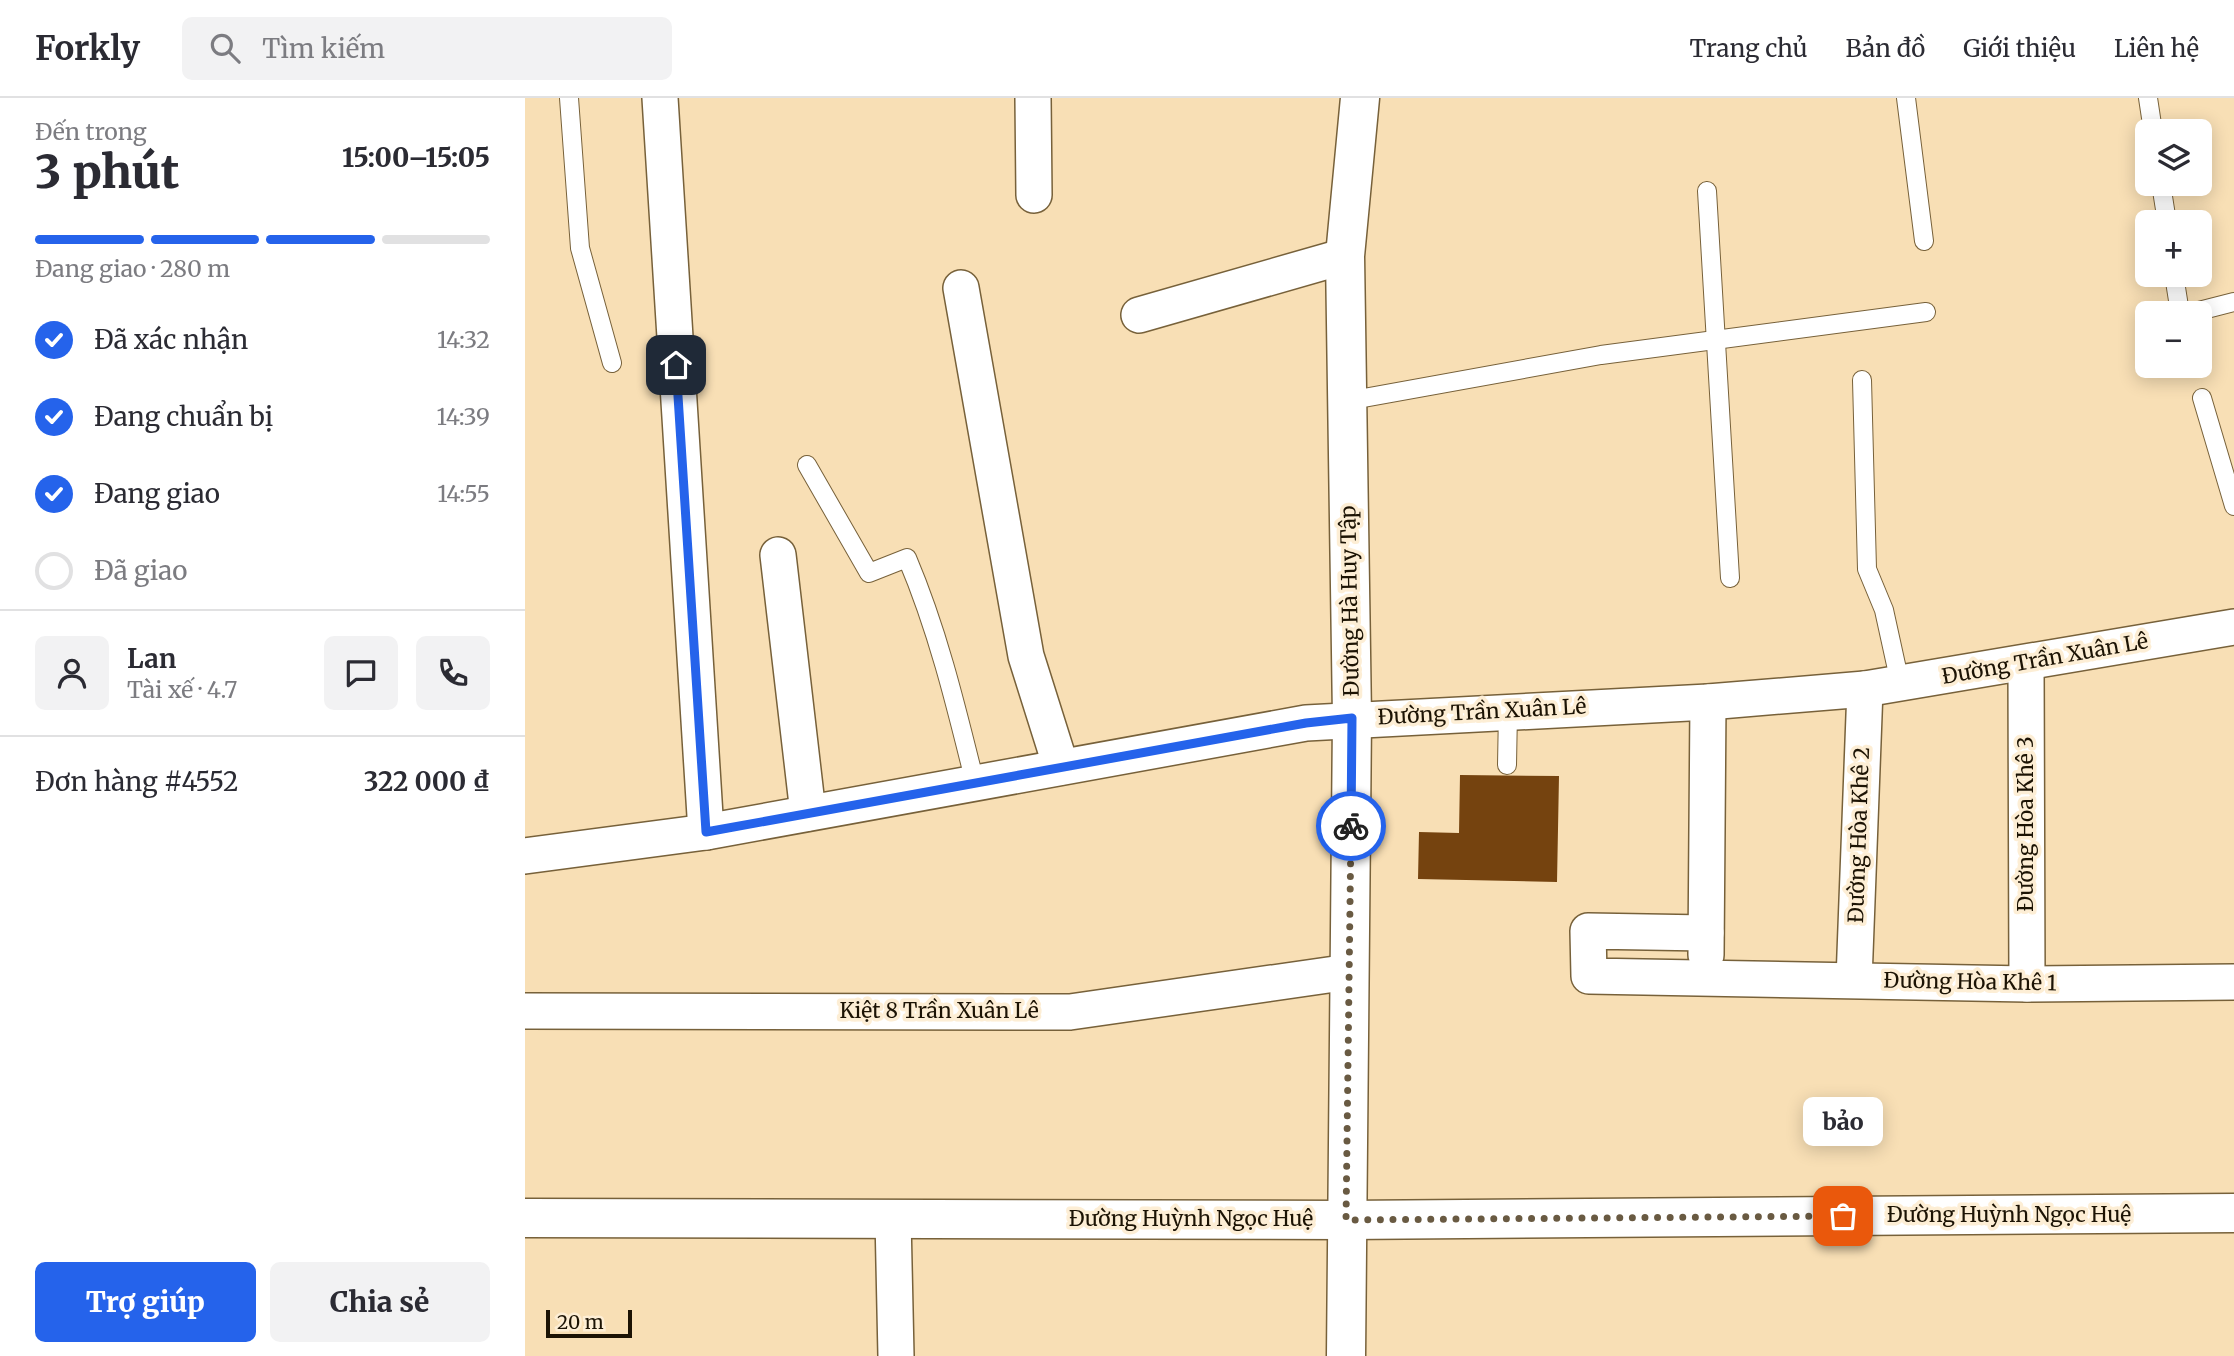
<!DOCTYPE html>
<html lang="vi">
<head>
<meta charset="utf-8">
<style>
  body { margin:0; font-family:Merriweather,serif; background:#f2f2f3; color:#2b2b33; height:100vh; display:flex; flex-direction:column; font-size:26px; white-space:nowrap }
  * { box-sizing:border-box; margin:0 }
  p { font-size:23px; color:#7c7c81 }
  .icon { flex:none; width:38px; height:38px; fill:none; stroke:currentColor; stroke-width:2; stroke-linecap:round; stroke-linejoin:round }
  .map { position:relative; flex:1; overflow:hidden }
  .panel { display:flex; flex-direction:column; background:#fff; width:525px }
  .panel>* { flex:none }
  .fabs { position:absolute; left:1610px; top:21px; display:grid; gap:14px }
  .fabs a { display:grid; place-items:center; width:77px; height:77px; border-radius:10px; background:#fff; box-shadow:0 4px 18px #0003; font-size:35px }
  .scale { position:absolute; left:21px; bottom:18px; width:86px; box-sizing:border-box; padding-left:7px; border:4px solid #1c1304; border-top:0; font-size:19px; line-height:24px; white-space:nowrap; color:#1c1304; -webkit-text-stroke:5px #fdeed5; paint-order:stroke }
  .pin { position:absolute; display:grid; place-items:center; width:60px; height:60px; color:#fff; margin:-30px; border-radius:14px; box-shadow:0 4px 10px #0006 }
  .courier { position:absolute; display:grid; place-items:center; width:70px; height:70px; margin:-35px; border:5px solid #2563eb; border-radius:50%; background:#fff; color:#222; box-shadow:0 2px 9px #0007 }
  .bubble { position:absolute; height:49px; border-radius:10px; background:#fff; box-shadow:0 4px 18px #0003; font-size:23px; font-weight:800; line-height:49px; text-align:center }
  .head em { font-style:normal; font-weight:800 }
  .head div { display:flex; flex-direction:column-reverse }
  .head { display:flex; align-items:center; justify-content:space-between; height:119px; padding:0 35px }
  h1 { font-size:46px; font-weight:800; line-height:52px }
  .bar { display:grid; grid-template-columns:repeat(4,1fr); gap:10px 7px; align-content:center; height:84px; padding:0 35px }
  .bar i { height:9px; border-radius:5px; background:#e1e1e2 }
  .bar .selected { background:#2563eb }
  .bar p { grid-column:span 4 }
  .line { display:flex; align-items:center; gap:18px; padding:0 35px; border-top:2px solid #e1e1e2 }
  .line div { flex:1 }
  .round { display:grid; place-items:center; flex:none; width:74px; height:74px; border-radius:10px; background:#f2f2f3 }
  ol { padding:0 35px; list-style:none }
  li { display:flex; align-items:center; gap:21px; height:77px }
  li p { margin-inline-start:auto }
  li .icon { padding:7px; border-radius:50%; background:#2563eb; color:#fff; stroke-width:4 }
  li:last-child { color:#7c7c81 }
  li i { width:38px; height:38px; border:4px solid #e1e1e2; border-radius:50% }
  .action { display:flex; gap:14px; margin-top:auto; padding:14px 35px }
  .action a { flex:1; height:80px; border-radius:10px; background:#2563eb; color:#fff; font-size:28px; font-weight:800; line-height:80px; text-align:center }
  .action a+a { background:#f2f2f3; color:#2b2b33 }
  header { display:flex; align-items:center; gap:42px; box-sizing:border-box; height:98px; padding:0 35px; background:#fff; border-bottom:2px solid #e1e1e2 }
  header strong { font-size:33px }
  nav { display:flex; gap:38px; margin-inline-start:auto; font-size:24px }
  .search { width:490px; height:63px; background:#f2f2f3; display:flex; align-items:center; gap:18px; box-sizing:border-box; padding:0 24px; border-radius:10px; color:#7c7c81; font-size:26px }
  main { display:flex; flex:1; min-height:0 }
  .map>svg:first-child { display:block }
</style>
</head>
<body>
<header>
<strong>Forkly</strong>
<div class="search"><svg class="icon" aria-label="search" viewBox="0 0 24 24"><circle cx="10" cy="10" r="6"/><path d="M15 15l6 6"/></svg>Tìm kiếm</div>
<nav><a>Trang chủ</a><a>Bản đồ</a><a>Giới thiệu</a><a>Liên hệ</a></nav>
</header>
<main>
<section class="panel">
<div class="head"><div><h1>3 phút</h1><p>Đến trong</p></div><em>15:00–15:05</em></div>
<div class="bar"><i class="selected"></i><i class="selected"></i><i class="selected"></i><i></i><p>Đang giao · 280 m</p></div>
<ol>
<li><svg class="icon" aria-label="check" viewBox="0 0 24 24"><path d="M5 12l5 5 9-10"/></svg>Đã xác nhận<p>14:32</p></li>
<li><svg class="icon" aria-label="check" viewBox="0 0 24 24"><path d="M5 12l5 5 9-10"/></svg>Đang chuẩn bị<p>14:39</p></li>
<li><svg class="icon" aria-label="check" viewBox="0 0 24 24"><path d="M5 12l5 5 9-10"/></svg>Đang giao<p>14:55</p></li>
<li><i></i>Đã giao</li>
</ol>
<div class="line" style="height:126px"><a class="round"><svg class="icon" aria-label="person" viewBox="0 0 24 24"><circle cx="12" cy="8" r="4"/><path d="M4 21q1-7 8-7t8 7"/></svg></a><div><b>Lan</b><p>Tài xế · 4.7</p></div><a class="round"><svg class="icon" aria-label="chat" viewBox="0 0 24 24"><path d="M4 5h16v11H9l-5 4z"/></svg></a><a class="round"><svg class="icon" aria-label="phone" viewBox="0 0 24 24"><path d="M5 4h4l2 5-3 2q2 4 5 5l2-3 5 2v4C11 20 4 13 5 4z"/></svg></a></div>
<div class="line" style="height:91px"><div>Đơn hàng #4552</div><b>322 000 ₫</b></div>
<div class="action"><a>Trợ giúp</a><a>Chia sẻ</a></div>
</section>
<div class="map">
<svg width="1709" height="1258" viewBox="0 0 1709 1258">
  <rect width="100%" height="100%" fill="#f8dfb5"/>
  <!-- building -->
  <path fill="#75430f" d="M935 677 1034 678 1032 784 893 781 894 734 934 735Z"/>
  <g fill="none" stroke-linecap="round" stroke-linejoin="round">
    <defs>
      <g id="lane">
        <path d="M44 0 55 150 87 265"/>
        <path d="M1381 0 1399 143"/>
        <path d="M1623 0 1628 33"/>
        <path d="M1636 86 1642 124"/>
        <path d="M1182 93 1205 480"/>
        <path d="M1649 177 1655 215"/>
        <path d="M1666 215 1709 204"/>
        <path d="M1337 282 1342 471 1359 512 1375 585"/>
        <path d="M1677 300 1709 408"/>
        <path d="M822 303 1076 257 1401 214"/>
        <path d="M282 367 344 475 382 460C413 533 431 608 450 685"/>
        <path d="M982 667 983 613"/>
      </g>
      <g id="street">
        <path d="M135 0 181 734"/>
        <path d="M508 0 509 97"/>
        <path d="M436 190 501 558 536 669"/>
        <path d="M614 217 820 158"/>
        <path d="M253 457 283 715"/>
        <path d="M1501 566 1502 886"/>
        <path d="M0 758 181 734 781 625 1183 604 1340 591 1709 529"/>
        <path d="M1181 835 1063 833 1064 878 1502 886 1709 884"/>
        <path d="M1181 857 1183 604"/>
        <path d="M1329 882 1340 591"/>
        <path d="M0 913 545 914 824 874"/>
        <path d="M368 1120 371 1258"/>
      </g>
      <g id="secondary">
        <path d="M0 1120 821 1122 1709 1115"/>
        <path d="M821 1258 827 620 820 158 835 0"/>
      </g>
    </defs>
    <!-- lane casing -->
    <use href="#lane" stroke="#77613a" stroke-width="20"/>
    <!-- street casing -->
    <use href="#street" stroke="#77613a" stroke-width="38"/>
    <!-- secondary casing -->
    <use href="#secondary" stroke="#77613a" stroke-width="41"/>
    <!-- lane -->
    <use href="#lane" stroke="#fff" stroke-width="18"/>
    <!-- street -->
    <use href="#street" stroke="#fff" stroke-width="35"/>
    <!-- secondary -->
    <use href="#secondary" stroke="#fff" stroke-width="38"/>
  </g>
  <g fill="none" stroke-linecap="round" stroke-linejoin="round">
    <!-- done -->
    <path stroke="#695a42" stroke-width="7" stroke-dasharray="0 12.6" d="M826 728 821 1122 1318 1118"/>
    <!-- route -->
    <path stroke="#2563eb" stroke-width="9" d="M151 267 181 734 781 625 827 620 826 728"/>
  </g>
  <g text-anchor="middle" stroke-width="7" stroke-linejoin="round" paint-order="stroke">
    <!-- street labels -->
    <g font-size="21" fill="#1c1304" stroke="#fdeed5">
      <text transform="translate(825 503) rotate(-91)" y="7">Đường Hà Huy Tập</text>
      <text transform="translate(1520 561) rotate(-10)" y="7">Đường Trần Xuân Lê</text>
      <text transform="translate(957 614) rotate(-3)" y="7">Đường Trần Xuân Lê</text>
      <text transform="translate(1501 726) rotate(-90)" y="7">Đường Hòa Khê 3</text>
      <text transform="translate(1334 737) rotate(-88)" y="7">Đường Hòa Khê 2</text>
      <text transform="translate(1445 884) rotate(1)" y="7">Đường Hòa Khê 1</text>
      <text x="414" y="920">Kiệt 8 Trần Xuân Lê</text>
      <text x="1484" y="1124">Đường Huỳnh Ngọc Huệ</text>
      <text x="666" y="1128">Đường Huỳnh Ngọc Huệ</text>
    </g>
  </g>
</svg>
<div class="fabs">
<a><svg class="icon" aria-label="layers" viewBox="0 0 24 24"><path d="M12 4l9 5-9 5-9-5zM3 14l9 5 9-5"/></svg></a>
<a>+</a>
<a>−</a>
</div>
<div class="scale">20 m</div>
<div class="pin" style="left:1318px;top:1118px;background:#ea580c"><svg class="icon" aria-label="bag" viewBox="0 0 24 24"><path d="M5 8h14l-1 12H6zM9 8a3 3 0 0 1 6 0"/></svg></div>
<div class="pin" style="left:151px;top:267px;background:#1f2937"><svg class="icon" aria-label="home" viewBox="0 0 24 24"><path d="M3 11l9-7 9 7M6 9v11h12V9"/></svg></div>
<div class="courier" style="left:826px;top:728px"><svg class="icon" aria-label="bike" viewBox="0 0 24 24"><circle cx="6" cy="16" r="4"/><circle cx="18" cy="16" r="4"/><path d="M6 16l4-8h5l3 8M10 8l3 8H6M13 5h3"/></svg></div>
<div class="bubble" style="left:1278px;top:999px;width:80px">bảo</div>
</div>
</main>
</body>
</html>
